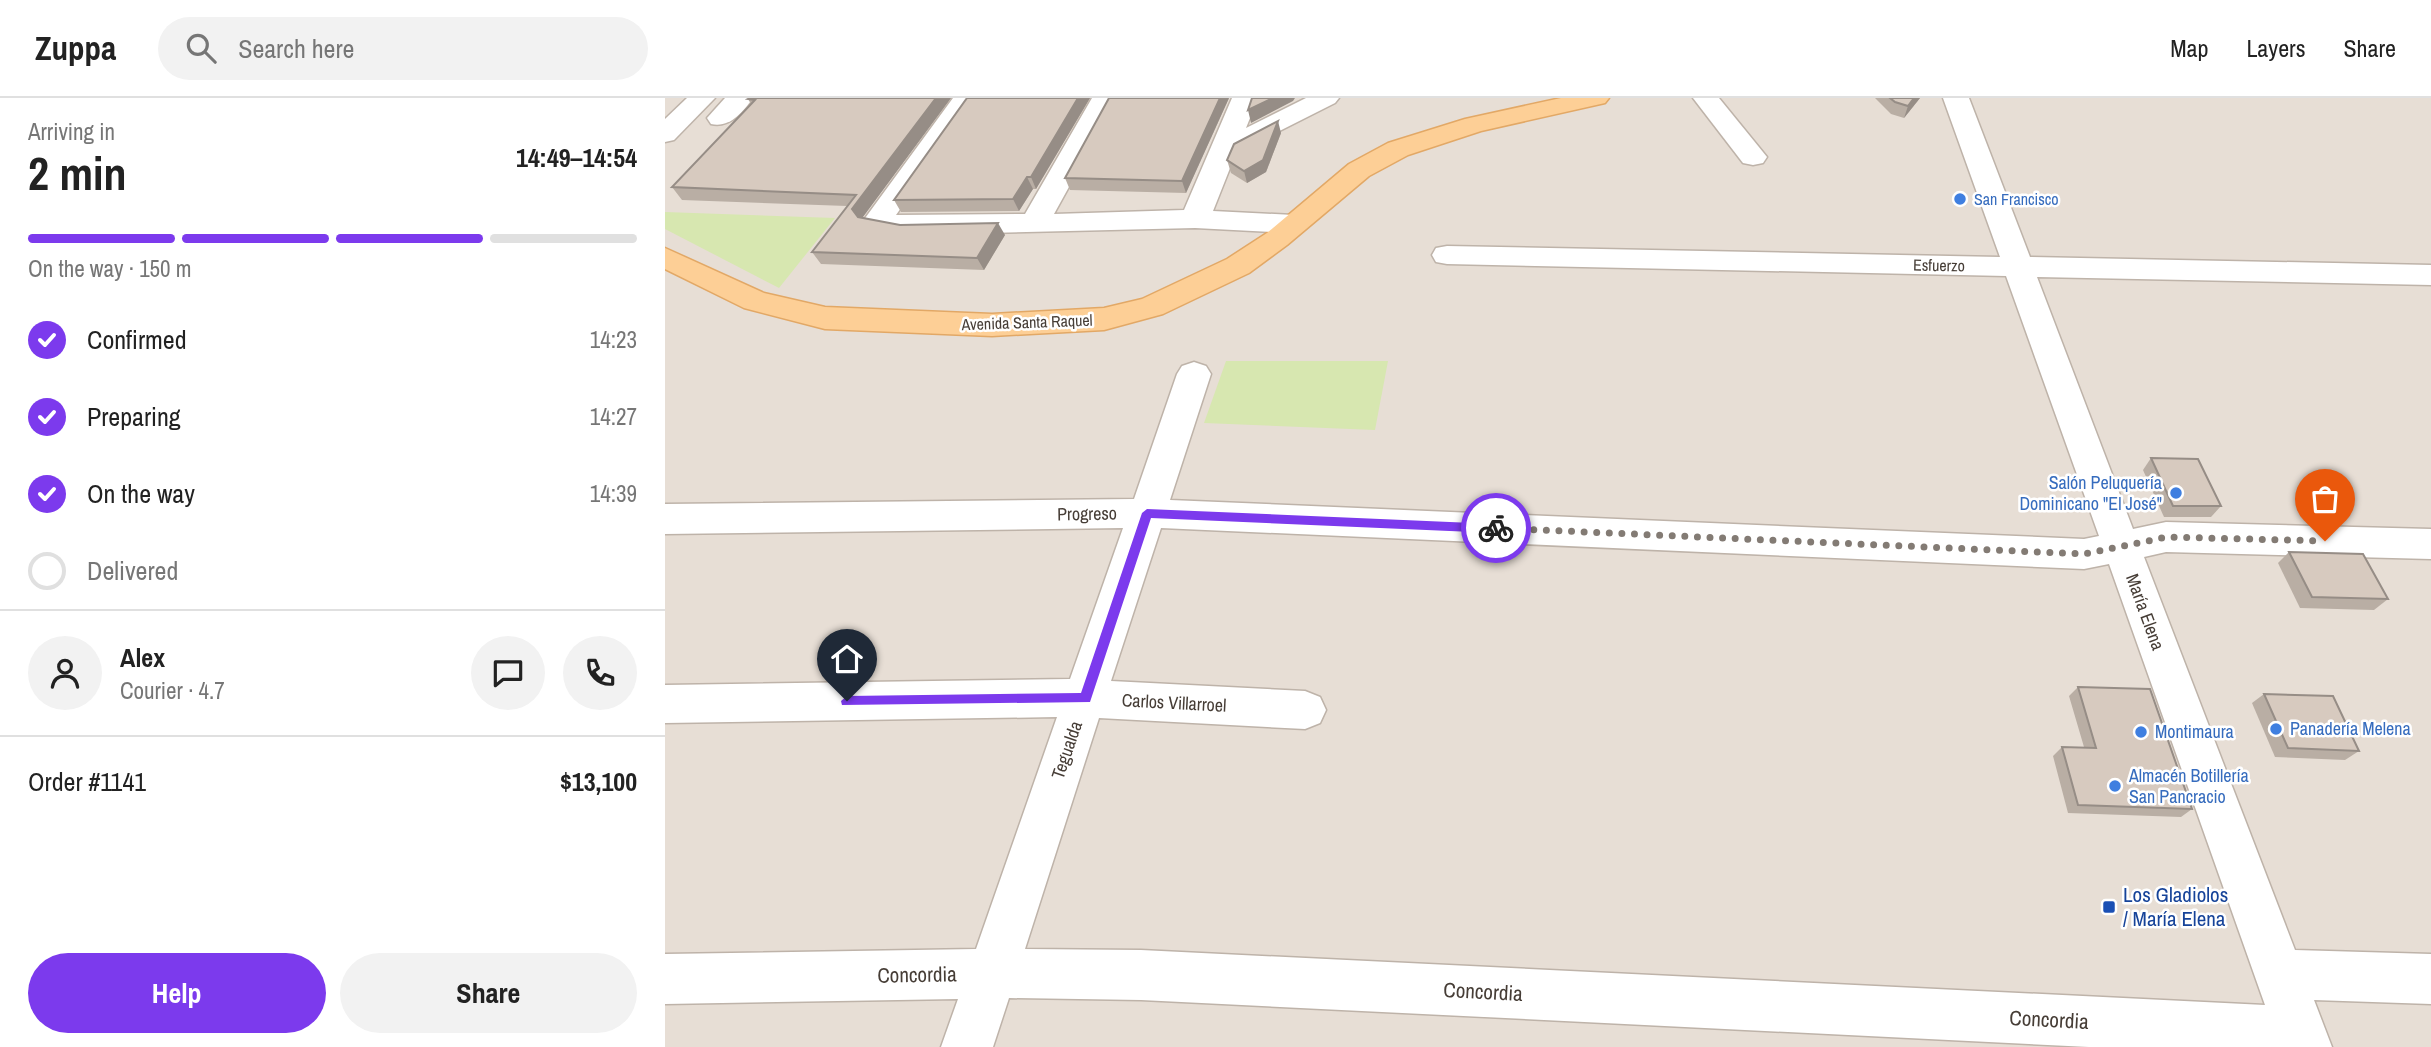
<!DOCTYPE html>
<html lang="en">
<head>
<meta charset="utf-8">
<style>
  body { margin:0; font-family:"Archivo Narrow",sans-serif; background:#f2f2f2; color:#222; height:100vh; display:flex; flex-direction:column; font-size:26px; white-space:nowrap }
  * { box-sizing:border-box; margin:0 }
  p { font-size:23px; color:#767676 }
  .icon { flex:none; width:38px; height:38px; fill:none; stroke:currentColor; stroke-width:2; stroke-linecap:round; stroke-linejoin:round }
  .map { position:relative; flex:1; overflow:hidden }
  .drawer { display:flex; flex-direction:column; background:#fff; width:665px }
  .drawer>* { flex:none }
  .pin { position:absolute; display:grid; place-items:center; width:60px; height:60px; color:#fff; margin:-72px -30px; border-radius:50% 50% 50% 0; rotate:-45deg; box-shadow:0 0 7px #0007 }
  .pin .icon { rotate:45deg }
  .courier { position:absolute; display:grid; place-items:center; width:70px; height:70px; margin:-35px; border:5px solid #7c3aed; border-radius:50%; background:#fff; color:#222; box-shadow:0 2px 9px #0007 }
  .head em { font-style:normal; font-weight:700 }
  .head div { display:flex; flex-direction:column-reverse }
  .head { display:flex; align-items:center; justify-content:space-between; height:119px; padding:0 28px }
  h1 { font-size:46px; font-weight:700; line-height:52px }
  .bar { display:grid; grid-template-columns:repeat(4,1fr); gap:10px 7px; align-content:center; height:84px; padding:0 28px }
  .bar i { height:9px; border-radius:5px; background:#e0e0e0 }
  .bar .current { background:#7c3aed }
  .bar p { grid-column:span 4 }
  .line { display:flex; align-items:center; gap:18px; padding:0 28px; border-top:2px solid #e0e0e0 }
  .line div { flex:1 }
  .round { display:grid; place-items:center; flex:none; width:74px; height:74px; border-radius:37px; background:#f2f2f2 }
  ol { padding:0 28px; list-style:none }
  li { display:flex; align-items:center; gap:21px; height:77px }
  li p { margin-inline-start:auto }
  li .icon { padding:7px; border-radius:50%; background:#7c3aed; color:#fff; stroke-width:4 }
  li:last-child { color:#767676 }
  li i { width:38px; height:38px; border:4px solid #e0e0e0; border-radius:50% }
  .button { display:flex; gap:14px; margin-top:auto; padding:14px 28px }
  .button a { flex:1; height:80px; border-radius:42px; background:#7c3aed; color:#fff; font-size:28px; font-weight:700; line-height:80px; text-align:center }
  .button a+a { background:#f2f2f2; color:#222 }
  header { display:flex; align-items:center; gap:42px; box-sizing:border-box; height:98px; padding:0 35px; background:#fff; border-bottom:2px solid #e0e0e0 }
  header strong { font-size:33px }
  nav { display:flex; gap:38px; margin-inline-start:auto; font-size:24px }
  .search { width:490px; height:63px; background:#f2f2f2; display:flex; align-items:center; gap:18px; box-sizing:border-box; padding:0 24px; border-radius:38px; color:#767676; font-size:26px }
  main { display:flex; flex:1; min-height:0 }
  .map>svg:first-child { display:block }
</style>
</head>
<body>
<header>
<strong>Zuppa</strong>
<div class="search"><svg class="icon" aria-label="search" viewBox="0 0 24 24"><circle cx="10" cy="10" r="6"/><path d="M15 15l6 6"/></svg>Search here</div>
<nav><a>Map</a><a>Layers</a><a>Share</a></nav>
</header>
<main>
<section class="drawer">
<div class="head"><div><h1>2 min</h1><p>Arriving in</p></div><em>14:49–14:54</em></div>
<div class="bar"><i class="current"></i><i class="current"></i><i class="current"></i><i></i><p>On the way · 150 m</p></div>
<ol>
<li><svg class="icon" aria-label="check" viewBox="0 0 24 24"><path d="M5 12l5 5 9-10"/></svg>Confirmed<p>14:23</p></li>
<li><svg class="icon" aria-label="check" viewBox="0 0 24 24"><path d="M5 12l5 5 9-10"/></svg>Preparing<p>14:27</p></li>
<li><svg class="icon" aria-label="check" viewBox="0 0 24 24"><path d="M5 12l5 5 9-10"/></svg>On the way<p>14:39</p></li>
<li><i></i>Delivered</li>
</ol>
<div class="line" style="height:126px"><a class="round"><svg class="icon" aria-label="person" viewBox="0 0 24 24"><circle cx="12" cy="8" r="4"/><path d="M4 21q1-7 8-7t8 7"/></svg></a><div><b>Alex</b><p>Courier · 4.7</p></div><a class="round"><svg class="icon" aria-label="chat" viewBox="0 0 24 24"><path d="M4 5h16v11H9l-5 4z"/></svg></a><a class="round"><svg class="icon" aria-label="phone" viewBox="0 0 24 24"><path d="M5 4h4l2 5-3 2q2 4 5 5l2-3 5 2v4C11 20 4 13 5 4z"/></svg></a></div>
<div class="line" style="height:91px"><div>Order #1141</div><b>$13,100</b></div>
<div class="button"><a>Help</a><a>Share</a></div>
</section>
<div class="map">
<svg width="1766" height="949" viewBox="0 0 1766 949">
  <rect width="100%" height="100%" fill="#f3ede7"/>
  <!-- residential -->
  <rect fill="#e7ded5" x="0" y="0" width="1766" height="949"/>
  <!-- green -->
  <g fill="#d7e7b0">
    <path d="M0 114 170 120 114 190 0 131Z"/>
    <path d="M561 263H723L710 332 539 325Z"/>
  </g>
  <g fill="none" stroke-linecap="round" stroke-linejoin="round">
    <defs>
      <g id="minor">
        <path d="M22 0H50L9 42 0 44V21Z"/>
        <path d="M60 0H88C77 15 65 30 46 26L42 20Z"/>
        <path d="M288 0H314L231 117 360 116 427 0H453L389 116 519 112 567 0H593L581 30 641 0H674L670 5 571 55 548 113 629 117 639 120 643 126 639 132 629 135 530 130 243 137 202 129 198 123Z"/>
        <path d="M1028 0H1054L1102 59 1098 65 1088 67 1078 65Z"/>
        <path d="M1278 0H1304L1365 159 1766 167V187L1372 179 1468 431 1501 424 1766 431V461L1501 454 1479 459 1630 852 1766 856V906L1649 902 1667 949H1424L476 902 344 900 328 949H276L293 901 0 906V856L311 851 392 619 0 625V587L405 581 458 430 0 436V406L469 401 512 276 517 268 529 264 541 268 546 276 505 402 1419 441 1434 438 1341 178 782 166 771 164 767 157 771 150 782 148 1335 159ZM496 430 1419 471 1444 466 1600 907 476 852 360 851 434 620 640 631 655 625 661 612 655 599 640 593 446 583Z"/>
      </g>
      <path id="major" d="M896 0H944L940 5 816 33 743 57 704 78 622 147 584 175 498 216 439 232 327 238 160 231 79 210 0 171V150L99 195 160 209 327 216 439 210 477 201 562 161 602 135 684 66 723 45 800 21Z"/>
    </defs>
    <!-- minor casing -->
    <use href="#minor" stroke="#beb3a9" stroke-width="3"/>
    <!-- major casing -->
    <use href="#major" stroke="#e2a866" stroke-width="3"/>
    <!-- minor -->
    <use href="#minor" fill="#fff" fill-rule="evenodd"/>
    <!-- major -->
    <use href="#major" fill="#fdcf96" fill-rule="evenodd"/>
  </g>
  <!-- wall -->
  <g fill="#b9aea4">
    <path d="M286 0 197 120 235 127 340 137 319 172 156 166 147 154 182 108 17 102 7 89 86 6 83 1Z"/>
    <path d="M302 0H425L371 91H368L354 113 236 114 229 102Z"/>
    <path d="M564 0 521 95 405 92 400 80Z"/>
    <path d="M1210 0H1255L1239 20 1226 16Z"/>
    <path d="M616 35 601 74 582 85 566 75 562 62Z"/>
    <path d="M1486 360 1556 408 1546 419H1499L1478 372Z"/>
    <path d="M1624 454 1723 501 1709 512 1635 510 1613 465Z"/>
    <path d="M1413 589 1527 711 1516 719 1403 715 1388 658 1397 649H1419L1404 598Z"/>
    <path d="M1599 596 1694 653 1680 662 1610 659 1587 605Z"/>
  </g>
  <!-- shaded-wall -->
  <g fill="#968d86">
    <path d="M271 0H286L195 123 187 111Z"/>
    <path d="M413 0H425L371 91 366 79Z"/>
    <path d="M555 0H564L521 95 517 83Z"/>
    <path d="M608 0H630L628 3 586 25 583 12Z"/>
    <path d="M1249 0H1255L1239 20 1243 8Z"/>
    <path d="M613 23 616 35 601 74 582 85 579 73Z"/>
    <path d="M362 79 368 91 354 113 348 101Z"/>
    <path d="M333 125 340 137 319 172 312 160Z"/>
  </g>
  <!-- building -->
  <g fill="#d7cabf" stroke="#968d86" stroke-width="2">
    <path d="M85 0H271L187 111 193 119 235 127 333 125 312 160 147 154 191 97 7 89 90 2 83 1Z"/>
    <path d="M302 0H413L366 79H362L348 101 229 102Z"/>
    <path d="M444 0H555L517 83 400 80Z"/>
    <path d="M587 0H608L583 12Z"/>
    <path d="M1225 0H1249L1243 8 1230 4Z"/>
    <path d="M613 23 598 62 579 73 562 62 569 46Z"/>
    <path d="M1486 360 1533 361 1556 408H1508Z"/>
    <path d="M1624 454 1698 456 1723 501 1647 499Z"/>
    <path d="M1413 589 1485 591 1527 711 1413 707 1397 649 1431 650Z"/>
    <path d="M1599 596 1668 598 1694 653 1623 650Z"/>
  </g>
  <!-- route -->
  <path fill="#7c3aed" d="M482 411 831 426 837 430 831 435 486 420 425 604 177 607 176 603 182 598 416 595 477 415Z"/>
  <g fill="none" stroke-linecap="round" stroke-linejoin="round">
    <!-- done -->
    <path stroke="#837b74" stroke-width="7" stroke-dasharray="0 12.6" d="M831 430 1419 456 1502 439 1660 443"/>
  </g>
  <!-- markers -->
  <g fill="#3f7fe0" stroke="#fff" stroke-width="2.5">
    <circle cx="1295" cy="101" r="7"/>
    <circle cx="1511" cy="395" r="7"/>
    <circle cx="1611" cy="631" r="7"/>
    <circle cx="1476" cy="634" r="7"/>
    <circle cx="1450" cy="688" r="7"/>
  </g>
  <rect fill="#1a4fb4" stroke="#fff" stroke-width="2.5" x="1437" y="802" width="14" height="14" rx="3.5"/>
  <g text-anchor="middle" stroke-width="5" stroke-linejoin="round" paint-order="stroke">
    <!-- far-shop labels -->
    <g font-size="16" fill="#366cbe" stroke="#fff" text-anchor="start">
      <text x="1309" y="107">San Francisco</text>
    </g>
    <!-- far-street labels -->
    <g font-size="16" fill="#463d36" stroke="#fff">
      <text transform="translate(1274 167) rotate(1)" y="6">Esfuerzo</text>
      <text transform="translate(362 224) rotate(-2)" y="6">Avenida Santa Raquel</text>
    </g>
    <!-- shop labels -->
    <g font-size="18" fill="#366cbe" stroke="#fff" text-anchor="start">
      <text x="1497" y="391" text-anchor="end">Salón Peluquería<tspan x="1497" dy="21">Dominicano "El José"</tspan></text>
      <text x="1625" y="637">Panadería Melena</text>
      <text x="1490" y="640">Montimaura</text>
      <text x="1464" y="684">Almacén Botillería<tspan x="1464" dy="21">San Pancracio</tspan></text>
    </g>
    <!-- street labels -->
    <g font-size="18" fill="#463d36" stroke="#fff">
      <text transform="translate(422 416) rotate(-1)" y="6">Progreso</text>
      <text transform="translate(1480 514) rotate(70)" y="6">María Elena</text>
      <text transform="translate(509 605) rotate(3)" y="6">Carlos Villarroel</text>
      <text transform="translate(402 652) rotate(-71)" y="6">Tegualda</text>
    </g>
    <!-- near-transit labels -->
    <g font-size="21" fill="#164399" stroke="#fff" text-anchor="start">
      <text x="1458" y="804">Los Gladiolos<tspan x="1458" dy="24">/ María Elena</tspan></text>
    </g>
    <!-- near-street labels -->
    <g font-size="21" fill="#463d36" stroke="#fff">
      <text transform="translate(252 877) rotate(-1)" y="7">Concordia</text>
      <text transform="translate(818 894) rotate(3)" y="7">Concordia</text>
      <text transform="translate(1384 922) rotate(3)" y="7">Concordia</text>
    </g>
  </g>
</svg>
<div class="pin" style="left:1660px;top:443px;background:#ea580c"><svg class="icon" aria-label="bag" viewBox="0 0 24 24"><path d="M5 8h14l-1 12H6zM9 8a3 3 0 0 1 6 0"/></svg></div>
<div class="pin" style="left:182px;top:603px;background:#1f2937"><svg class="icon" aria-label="home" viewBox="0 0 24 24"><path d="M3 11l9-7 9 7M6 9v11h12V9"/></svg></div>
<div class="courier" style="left:831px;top:430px"><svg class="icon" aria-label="bike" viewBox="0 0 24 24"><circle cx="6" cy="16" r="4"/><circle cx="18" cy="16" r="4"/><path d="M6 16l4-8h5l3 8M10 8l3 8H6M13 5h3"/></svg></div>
</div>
</main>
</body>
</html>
